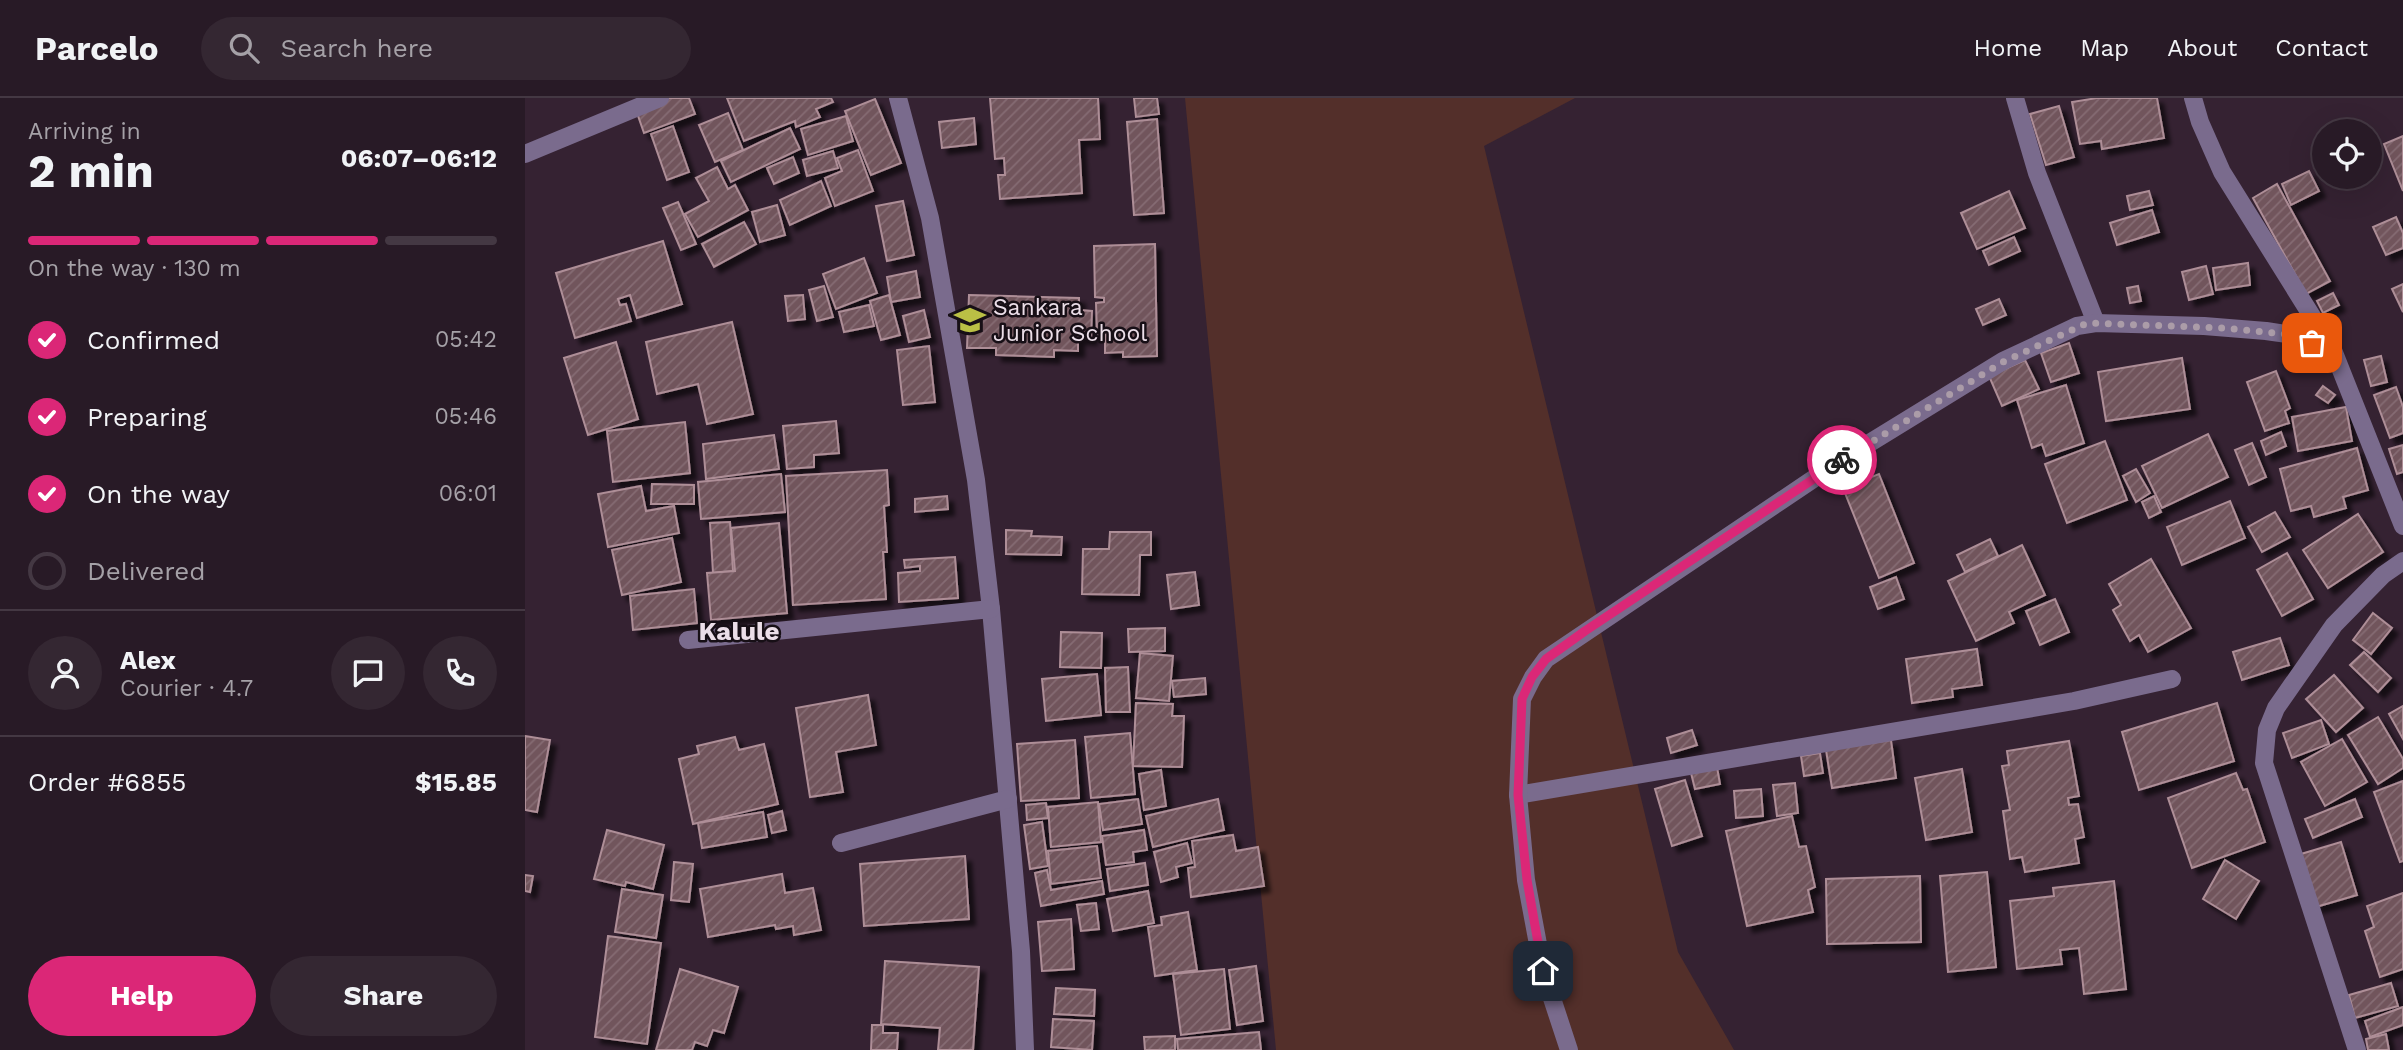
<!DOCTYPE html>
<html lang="en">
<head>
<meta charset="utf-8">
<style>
  body { margin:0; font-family:"Work Sans",sans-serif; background:#342732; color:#f1f3f6; height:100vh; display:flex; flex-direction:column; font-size:26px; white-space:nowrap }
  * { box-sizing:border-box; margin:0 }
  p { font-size:23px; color:#a5a1a7 }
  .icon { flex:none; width:38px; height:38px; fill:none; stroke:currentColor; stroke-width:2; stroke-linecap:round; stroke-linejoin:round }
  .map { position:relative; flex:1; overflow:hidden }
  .details { display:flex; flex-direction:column; background:#281a26; width:525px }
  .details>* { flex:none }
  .controls { position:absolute; left:1787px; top:21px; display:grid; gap:14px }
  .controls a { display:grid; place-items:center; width:70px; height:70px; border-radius:50%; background:#281a26; box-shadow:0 7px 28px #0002,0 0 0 2px #443843; font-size:35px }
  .pin { position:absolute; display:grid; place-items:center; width:60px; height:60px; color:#fff; margin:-30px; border-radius:14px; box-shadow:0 4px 10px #0006 }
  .courier { position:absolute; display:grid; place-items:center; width:70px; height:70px; margin:-35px; border:5px solid #db2777; border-radius:50%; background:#fff; color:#222; box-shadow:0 2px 9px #0007 }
  .headline em { font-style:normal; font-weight:700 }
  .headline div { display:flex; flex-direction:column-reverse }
  .headline { display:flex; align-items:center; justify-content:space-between; height:119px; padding:0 28px }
  h1 { font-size:46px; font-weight:700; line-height:52px }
  .bar { display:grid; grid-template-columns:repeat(4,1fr); gap:10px 7px; align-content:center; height:84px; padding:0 28px }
  .bar i { height:9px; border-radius:5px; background:#443843 }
  .bar .current { background:#db2777 }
  .bar p { grid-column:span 4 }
  .line { display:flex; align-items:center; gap:18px; padding:0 28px; border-top:2px solid #443843 }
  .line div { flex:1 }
  .round { display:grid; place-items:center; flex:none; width:74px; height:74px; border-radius:37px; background:#342732 }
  ol { padding:0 28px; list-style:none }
  li { display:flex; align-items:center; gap:21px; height:77px }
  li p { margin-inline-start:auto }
  li .icon { padding:7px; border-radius:50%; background:#db2777; color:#fff; stroke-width:4 }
  li:last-child { color:#a5a1a7 }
  li i { width:38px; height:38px; border:4px solid #443843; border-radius:50% }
  .cta { display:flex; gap:14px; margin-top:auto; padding:14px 28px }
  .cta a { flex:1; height:80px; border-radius:42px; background:#db2777; color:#fff; font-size:28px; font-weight:700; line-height:80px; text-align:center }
  .cta a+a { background:#342732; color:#f1f3f6 }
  header { display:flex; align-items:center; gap:42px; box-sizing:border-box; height:98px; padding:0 35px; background:#281a26; border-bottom:2px solid #443843 }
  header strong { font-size:33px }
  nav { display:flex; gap:38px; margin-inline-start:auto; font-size:24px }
  .search { width:490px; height:63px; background:#342732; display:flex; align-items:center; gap:18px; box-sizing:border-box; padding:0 24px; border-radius:38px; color:#a5a1a7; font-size:26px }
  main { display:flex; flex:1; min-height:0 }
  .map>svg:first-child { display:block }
</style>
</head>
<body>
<header>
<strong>Parcelo</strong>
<div class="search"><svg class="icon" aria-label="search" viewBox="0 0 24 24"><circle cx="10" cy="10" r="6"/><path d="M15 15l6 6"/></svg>Search here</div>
<nav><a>Home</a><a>Map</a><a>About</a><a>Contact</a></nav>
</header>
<main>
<section class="details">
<div class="headline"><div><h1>2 min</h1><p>Arriving in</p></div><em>06:07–06:12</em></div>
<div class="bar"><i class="current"></i><i class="current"></i><i class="current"></i><i></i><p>On the way · 130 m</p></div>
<ol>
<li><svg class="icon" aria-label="check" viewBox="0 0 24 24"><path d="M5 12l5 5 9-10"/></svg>Confirmed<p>05:42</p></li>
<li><svg class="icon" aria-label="check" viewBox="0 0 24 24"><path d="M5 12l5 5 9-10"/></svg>Preparing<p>05:46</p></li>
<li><svg class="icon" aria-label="check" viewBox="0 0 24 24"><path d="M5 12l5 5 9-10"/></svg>On the way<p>06:01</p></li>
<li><i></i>Delivered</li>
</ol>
<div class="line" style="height:126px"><a class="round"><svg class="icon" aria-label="person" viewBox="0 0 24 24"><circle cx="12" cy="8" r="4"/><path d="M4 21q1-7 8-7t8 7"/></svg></a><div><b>Alex</b><p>Courier · 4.7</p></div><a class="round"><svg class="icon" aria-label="chat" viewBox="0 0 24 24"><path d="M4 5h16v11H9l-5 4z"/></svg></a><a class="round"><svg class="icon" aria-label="phone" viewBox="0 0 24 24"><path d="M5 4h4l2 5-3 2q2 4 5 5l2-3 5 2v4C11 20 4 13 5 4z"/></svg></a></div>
<div class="line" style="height:91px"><div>Order #6855</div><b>$15.85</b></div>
<div class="cta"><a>Help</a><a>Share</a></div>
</section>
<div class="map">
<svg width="1878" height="952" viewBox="0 0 1878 952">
  <defs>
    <pattern id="building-hatch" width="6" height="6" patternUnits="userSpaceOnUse" patternTransform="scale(1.75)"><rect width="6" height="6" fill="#71545c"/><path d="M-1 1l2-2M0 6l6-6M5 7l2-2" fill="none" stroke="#856c73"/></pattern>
    <filter id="shadow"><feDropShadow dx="6" dy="6" stdDeviation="2" flood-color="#0009"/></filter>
  </defs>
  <rect width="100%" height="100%" fill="#352232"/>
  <!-- green -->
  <path fill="#532f2a" d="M660 0H1050L959 48 1153 854 1209 952H751Z"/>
  <!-- building -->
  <g fill="url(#building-hatch)" stroke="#ae8e97" stroke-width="2" filter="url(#shadow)">
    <path d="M144 0H164L170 16 119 35 111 12Z"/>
    <path d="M202 0H306L308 4 291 11 295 19 271 29 270 23 219 43Z"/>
    <path d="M465 0H573L575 41 554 42 557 95 475 101 473 77H480L479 60 470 61Z"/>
    <path d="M609 0H632L634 16 611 19Z"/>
    <path d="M1572 0H1632L1639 40 1577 51 1576 43 1555 46 1547 4Z"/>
    <path d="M350 1 376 65 346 77 320 13Z"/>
    <path d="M1534 8 1549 59 1521 67 1505 16Z"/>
    <path d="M203 15 218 52 190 64 174 27Z"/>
    <path d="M321 18 328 43 283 57 276 31Z"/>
    <path d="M449 20 451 46 417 50 414 24Z"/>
    <path d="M632 21 639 115 609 117 602 24Z"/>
    <path d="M148 28 164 74 142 82 126 36Z"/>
    <path d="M265 30 275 51 206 84 196 63Z"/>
    <path d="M1878 38V93L1859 46Z"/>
    <path d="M333 52 348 93 310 108 300 80 317 73 312 60Z"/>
    <path d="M308 53 313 70 282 78 278 62Z"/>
    <path d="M268 59 274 75 249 86 242 70Z"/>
    <path d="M192 69 203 91 210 87 223 112 173 139 160 116 184 103 171 80Z"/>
    <path d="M1784 73 1794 93 1766 107 1757 86Z"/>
    <path d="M296 83 306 108 265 127 255 102Z"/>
    <path d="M1752 86 1805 183 1781 196 1728 100Z"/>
    <path d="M1484 93 1500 130 1452 151 1436 115Z"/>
    <path d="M1624 93 1628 107 1605 112 1602 98Z"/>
    <path d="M378 103 389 157 362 163 351 108Z"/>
    <path d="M153 104 171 146 156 152 138 110Z"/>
    <path d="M252 107 260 137 235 144 227 114Z"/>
    <path d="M1627 112 1634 134 1592 147 1585 125Z"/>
    <path d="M1871 119 1878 135V150L1861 157 1848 129Z"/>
    <path d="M219 124 231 146 189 169 177 146Z"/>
    <path d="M1489 139 1495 153 1464 167 1458 153Z"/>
    <path d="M138 143 157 206 112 220 105 197 93 201 95 207 101 206 106 223 50 240 31 175Z"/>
    <path d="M630 146 632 258 598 259V254L580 255V237H572L571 205 579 204V200L570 199 569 148Z"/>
    <path d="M339 160 352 195 311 211 298 176Z"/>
    <path d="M1723 165 1725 187 1691 192 1688 170Z"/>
    <path d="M1681 168 1688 196 1664 202 1657 174Z"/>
    <path d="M391 173 395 199 366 204 362 179Z"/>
    <path d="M1878 186V214L1867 191Z"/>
    <path d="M299 188 308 219 292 223 284 192Z"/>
    <path d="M1613 188 1616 203 1605 205 1602 190Z"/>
    <path d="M1808 195 1814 207 1798 215 1792 203Z"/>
    <path d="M278 197 280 221 263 223 260 198Z"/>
    <path d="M364 197 375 237 356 242 345 203Z"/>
    <path d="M444 197 554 200V212L567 213 566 241 553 240V253L529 252V259L471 257V250H442Z"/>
    <path d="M1474 201 1481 217 1458 227 1451 211Z"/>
    <path d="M344 207 349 228 319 234 314 214Z"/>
    <path d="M399 212 405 239 384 244 378 218Z"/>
    <path d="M207 224 228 316 182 326 173 286 132 296 121 244Z"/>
    <path d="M91 244 113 321 63 337 39 260Z"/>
    <path d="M1544 245 1554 275 1526 284 1516 255Z"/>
    <path d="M404 248 410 304 378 307 372 252Z"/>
    <path d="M1856 258 1862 284 1846 288 1839 262Z"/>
    <path d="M1657 260 1665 311 1581 323 1573 274Z"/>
    <path d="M1500 262 1514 291 1477 308 1464 278Z"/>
    <path d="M1751 273 1765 310 1760 313 1764 325 1740 333 1722 284Z"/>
    <path d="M1541 287 1559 345 1521 358 1517 346 1507 350 1492 302Z"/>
    <path d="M1798 288 1810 297 1803 305 1791 297Z"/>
    <path d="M1871 289 1878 309V335L1865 340 1849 297Z"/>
    <path d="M1821 309 1827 343 1773 353 1767 319Z"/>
    <path d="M311 323 314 355 289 357V369L262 371 258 328Z"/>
    <path d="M160 324 165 375 88 384 82 333Z"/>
    <path d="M1756 334 1761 348 1741 357 1736 343Z"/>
    <path d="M1683 336 1703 379 1637 410 1617 368Z"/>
    <path d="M249 337 254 371 181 381 178 346Z"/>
    <path d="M1580 343 1602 402 1542 425 1520 366Z"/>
    <path d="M1727 345 1741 379 1724 387 1710 352Z"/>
    <path d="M1878 347V374L1872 376 1864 351Z"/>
    <path d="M1832 350 1843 392 1818 399 1821 410 1789 419 1786 408 1766 413 1755 371Z"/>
    <path d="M1611 371 1625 395 1611 404 1598 378Z"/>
    <path d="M362 372 364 407 359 408 362 454H358L361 501 268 507 261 378Z"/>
    <path d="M256 376 260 414 176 421 173 384Z"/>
    <path d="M1354 376 1389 465 1354 480 1318 390Z"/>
    <path d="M127 386 169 387V406H126Z"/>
    <path d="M116 388 121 413 149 408 154 435 83 449 73 396Z"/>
    <path d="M422 398 423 411 390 414V401Z"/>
    <path d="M1629 398 1636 414 1624 420 1617 404Z"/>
    <path d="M1705 403 1720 440 1657 467 1642 429Z"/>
    <path d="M1750 414 1765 439 1737 454 1723 429Z"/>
    <path d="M1833 416 1858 454 1803 490 1778 452Z"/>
    <path d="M205 424 208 473 188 475 185 425Z"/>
    <path d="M254 425 262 515 186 522 182 475 210 473 206 430Z"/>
    <path d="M481 432 507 433 506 438 537 439 536 457 481 456Z"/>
    <path d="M585 434H626V457H615L614 497 557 496 558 451H584Z"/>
    <path d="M147 440 156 484 97 497 87 452Z"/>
    <path d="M1465 441 1473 458 1440 474 1432 457Z"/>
    <path d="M1497 447 1520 497 1484 514 1489 525 1451 543 1423 483Z"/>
    <path d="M1762 455 1788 501 1757 518 1732 472Z"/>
    <path d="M430 459 433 500 374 504 373 475 395 473V468L380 470 379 462Z"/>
    <path d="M1626 461 1666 530 1623 554 1614 537 1605 543 1588 512 1596 507 1584 486Z"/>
    <path d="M670 474 674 507 646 511 642 477Z"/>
    <path d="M1371 479 1379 501 1353 511 1345 489Z"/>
    <path d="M169 491 172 525 108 532 105 498Z"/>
    <path d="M1530 501 1544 534 1515 547 1501 513Z"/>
    <path d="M1848 515 1867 530 1846 556 1828 542Z"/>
    <path d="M640 530V553L604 554 603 531Z"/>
    <path d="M536 534 577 535 576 570 535 569Z"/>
    <path d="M1755 540 1764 567 1717 582 1708 554Z"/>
    <path d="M1452 551 1457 587 1427 591 1428 599 1387 605 1381 561Z"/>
    <path d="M1839 554 1866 580 1853 594 1825 567Z"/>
    <path d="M615 555 648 558 644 603 611 600Z"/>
    <path d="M603 569 605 614H581L580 570Z"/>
    <path d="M572 576 576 617 521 623 517 581Z"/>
    <path d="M1809 577 1838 610 1811 634 1781 601Z"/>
    <path d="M680 580 681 596 649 599 647 583Z"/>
    <path d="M343 597 351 647 311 654 318 694 285 699 271 610Z"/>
    <path d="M611 605 648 606 647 618H659L657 669 608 668Z"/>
    <path d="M1692 605 1709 663 1614 692 1597 634Z"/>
    <path d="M1878 608V641L1864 616Z"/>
    <path d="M1853 619 1878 661V670L1853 686 1823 637Z"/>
    <path d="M1796 622 1804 646 1767 660 1758 635Z"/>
    <path d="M1167 632 1172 647 1146 655 1142 640Z"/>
    <path d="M605 635 610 696 566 700 560 639Z"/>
    <path d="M0 638 25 642 12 714 0 712Z"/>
    <path d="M210 639 214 652 239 646 253 706 168 726 154 661 174 656 172 648Z"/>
    <path d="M1817 641 1842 684 1800 708 1776 664Z"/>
    <path d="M550 642 554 700 496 703 492 646Z"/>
    <path d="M1366 642 1371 680 1307 690 1301 652Z"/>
    <path d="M1544 643 1554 698 1543 700 1544 707 1553 706 1559 739 1550 741 1554 765 1500 774 1497 759 1485 761 1478 713 1485 712 1477 668 1484 667 1482 653Z"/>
    <path d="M1295 655 1298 675 1279 678 1276 658Z"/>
    <path d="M1192 669 1195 686 1170 691 1166 675Z"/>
    <path d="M1437 671 1447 734 1401 742 1390 680Z"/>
    <path d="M636 672 641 708 619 712 614 676Z"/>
    <path d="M1711 675 1718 692 1722 691 1740 744 1667 770 1643 700Z"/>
    <path d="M1160 682 1177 738 1147 748 1130 691Z"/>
    <path d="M1878 683V763L1875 764 1849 694Z"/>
    <path d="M1270 685 1273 715 1252 718 1248 687Z"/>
    <path d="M1236 691 1238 718 1211 720 1209 693Z"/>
    <path d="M613 701 617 726 578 732 574 706Z"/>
    <path d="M693 701 699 732 628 749 621 718Z"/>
    <path d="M1830 701 1837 719 1788 740 1780 721Z"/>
    <path d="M573 704 576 744 526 749 523 709Z"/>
    <path d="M521 705 523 720 502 722 501 707Z"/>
    <path d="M257 713 261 732 247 735 243 717Z"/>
    <path d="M238 714 242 739 177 750 173 725Z"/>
    <path d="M1267 718 1274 749 1281 748 1290 789 1283 792 1288 814 1222 828 1201 733Z"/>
    <path d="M517 724 523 768 505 771 499 727Z"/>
    <path d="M82 732 139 747 128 791 101 784 100 788 69 781Z"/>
    <path d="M619 732 622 752 608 754 609 764 581 767 577 738Z"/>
    <path d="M708 737 711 753 733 749 739 788 666 799 663 770 670 769 667 743Z"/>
    <path d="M1816 744 1832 797 1791 809 1776 756Z"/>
    <path d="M662 745 667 765 651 769 653 779 636 784 629 754Z"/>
    <path d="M572 748 576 780 526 786 523 753Z"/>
    <path d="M440 758 444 821 339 828 335 766Z"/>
    <path d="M1700 762 1734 783 1711 821 1678 801Z"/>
    <path d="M149 764 168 766 164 804 146 802Z"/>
    <path d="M620 765 623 787 585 793 582 771Z"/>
    <path d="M522 772 526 792 577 783 579 796 516 808 510 775Z"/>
    <path d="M1462 774 1471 869 1423 874 1415 778Z"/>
    <path d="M257 776 260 795 288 790 296 832 269 837 268 828 251 831 250 827 183 839 175 791Z"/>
    <path d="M0 777 8 778 5 794 0 793Z"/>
    <path d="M1395 778 1396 844 1302 846 1301 781Z"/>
    <path d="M1589 783 1601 891 1559 896 1554 850 1535 852 1537 866 1492 871 1485 803 1529 798 1528 790Z"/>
    <path d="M97 791 138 797 131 840 90 834Z"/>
    <path d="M623 793 629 825 588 833 582 801Z"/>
    <path d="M1878 795V871L1855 879 1840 833 1849 829 1842 808Z"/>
    <path d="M571 805 574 831 556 833 552 807Z"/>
    <path d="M663 814 672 872 630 878 623 829 637 827 636 819Z"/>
    <path d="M546 821 549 871 517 873 513 824Z"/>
    <path d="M83 838 136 845 122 946 70 939Z"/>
    <path d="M360 863 454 869 448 952H413L415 930 356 926Z"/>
    <path d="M731 868 738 923 712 927 704 872Z"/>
    <path d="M155 871 213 889 199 935 188 932 182 948 170 944 167 952H131Z"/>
    <path d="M699 871 705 931 656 937 648 876Z"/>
    <path d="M1866 885 1873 908 1830 920 1824 897Z"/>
    <path d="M531 890 570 892 569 918 529 916Z"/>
    <path d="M1878 909V927L1845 939 1840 923Z"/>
    <path d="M528 921 569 923 567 952 526 949Z"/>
    <path d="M347 927H358V935H373L372 952H346Z"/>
    <path d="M734 934 736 952H653L652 941Z"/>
    <path d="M1861 936 1864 952H1843L1841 941Z"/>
    <path d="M650 938V952H620L619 939Z"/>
  </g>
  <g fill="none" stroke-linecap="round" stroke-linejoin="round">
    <!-- minor -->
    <g stroke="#7a6b8d" stroke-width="18">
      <path d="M373 0 405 120 451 382 466 511 496 853 500 952"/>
      <path d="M1490 0 1512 75 1571 225"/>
      <path d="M1668 0 1675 24 1697 74 1808 252"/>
      <path d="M0 56 135 0"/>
      <path d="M163 542 466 511"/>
      <path d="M993 697 1549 603 1647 581"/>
      <path d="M316 745 483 701"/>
      <path d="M1044 952 1018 873 1001 782 993 697 997 601 1008 579 1021 561 1312 365 1478 263 1552 228 1571 225 1679 228 1741 233 1768 237 1808 252 1878 428"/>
      <path d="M1832 952 1739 665 1742 632 1751 610 1767 587 1809 527 1858 477 1878 463"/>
    </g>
  </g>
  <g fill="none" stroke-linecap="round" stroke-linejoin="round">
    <!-- done -->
    <path stroke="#ab9ca8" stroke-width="7" stroke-dasharray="0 12.6" d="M1317 362 1478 264 1562 225 1699 230 1768 237 1787 245"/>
    <!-- route -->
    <path stroke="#db2777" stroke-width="9" d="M1018 873 1002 782 993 697 997 601 1007 579 1021 561 1060 533 1317 362"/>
  </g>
  <!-- icons -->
  <defs>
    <symbol id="school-bare" viewBox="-9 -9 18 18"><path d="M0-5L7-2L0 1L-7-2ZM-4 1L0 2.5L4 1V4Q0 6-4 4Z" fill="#bac045" stroke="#170f16" stroke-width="2.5" paint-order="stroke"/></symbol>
  </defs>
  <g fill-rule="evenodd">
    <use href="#school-bare" x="423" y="200" width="44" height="44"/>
  </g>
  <g text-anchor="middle" stroke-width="5" stroke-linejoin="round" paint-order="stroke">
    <!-- poi labels -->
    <g font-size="23" fill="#ebdee8" stroke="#170f16" text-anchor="start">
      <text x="468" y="217">Sankara<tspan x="468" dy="26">Junior School</tspan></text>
    </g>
    <!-- quarter labels -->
    <g font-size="26" font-weight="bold" fill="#ebdee8" stroke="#170f16">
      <text x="214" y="542">Kalule</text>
    </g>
  </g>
</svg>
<div class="controls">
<a><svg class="icon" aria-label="locate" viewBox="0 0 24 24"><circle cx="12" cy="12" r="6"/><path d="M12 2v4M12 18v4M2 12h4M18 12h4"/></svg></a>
</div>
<div class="pin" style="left:1787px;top:245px;background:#ea580c"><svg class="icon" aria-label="bag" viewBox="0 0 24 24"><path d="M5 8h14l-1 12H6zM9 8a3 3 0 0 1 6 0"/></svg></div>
<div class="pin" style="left:1018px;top:873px;background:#1f2937"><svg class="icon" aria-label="home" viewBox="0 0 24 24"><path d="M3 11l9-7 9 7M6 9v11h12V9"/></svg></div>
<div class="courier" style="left:1317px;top:362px"><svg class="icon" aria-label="bike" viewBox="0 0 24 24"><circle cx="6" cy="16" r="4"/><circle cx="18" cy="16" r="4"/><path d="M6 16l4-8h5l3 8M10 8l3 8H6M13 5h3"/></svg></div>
</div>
</main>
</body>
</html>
